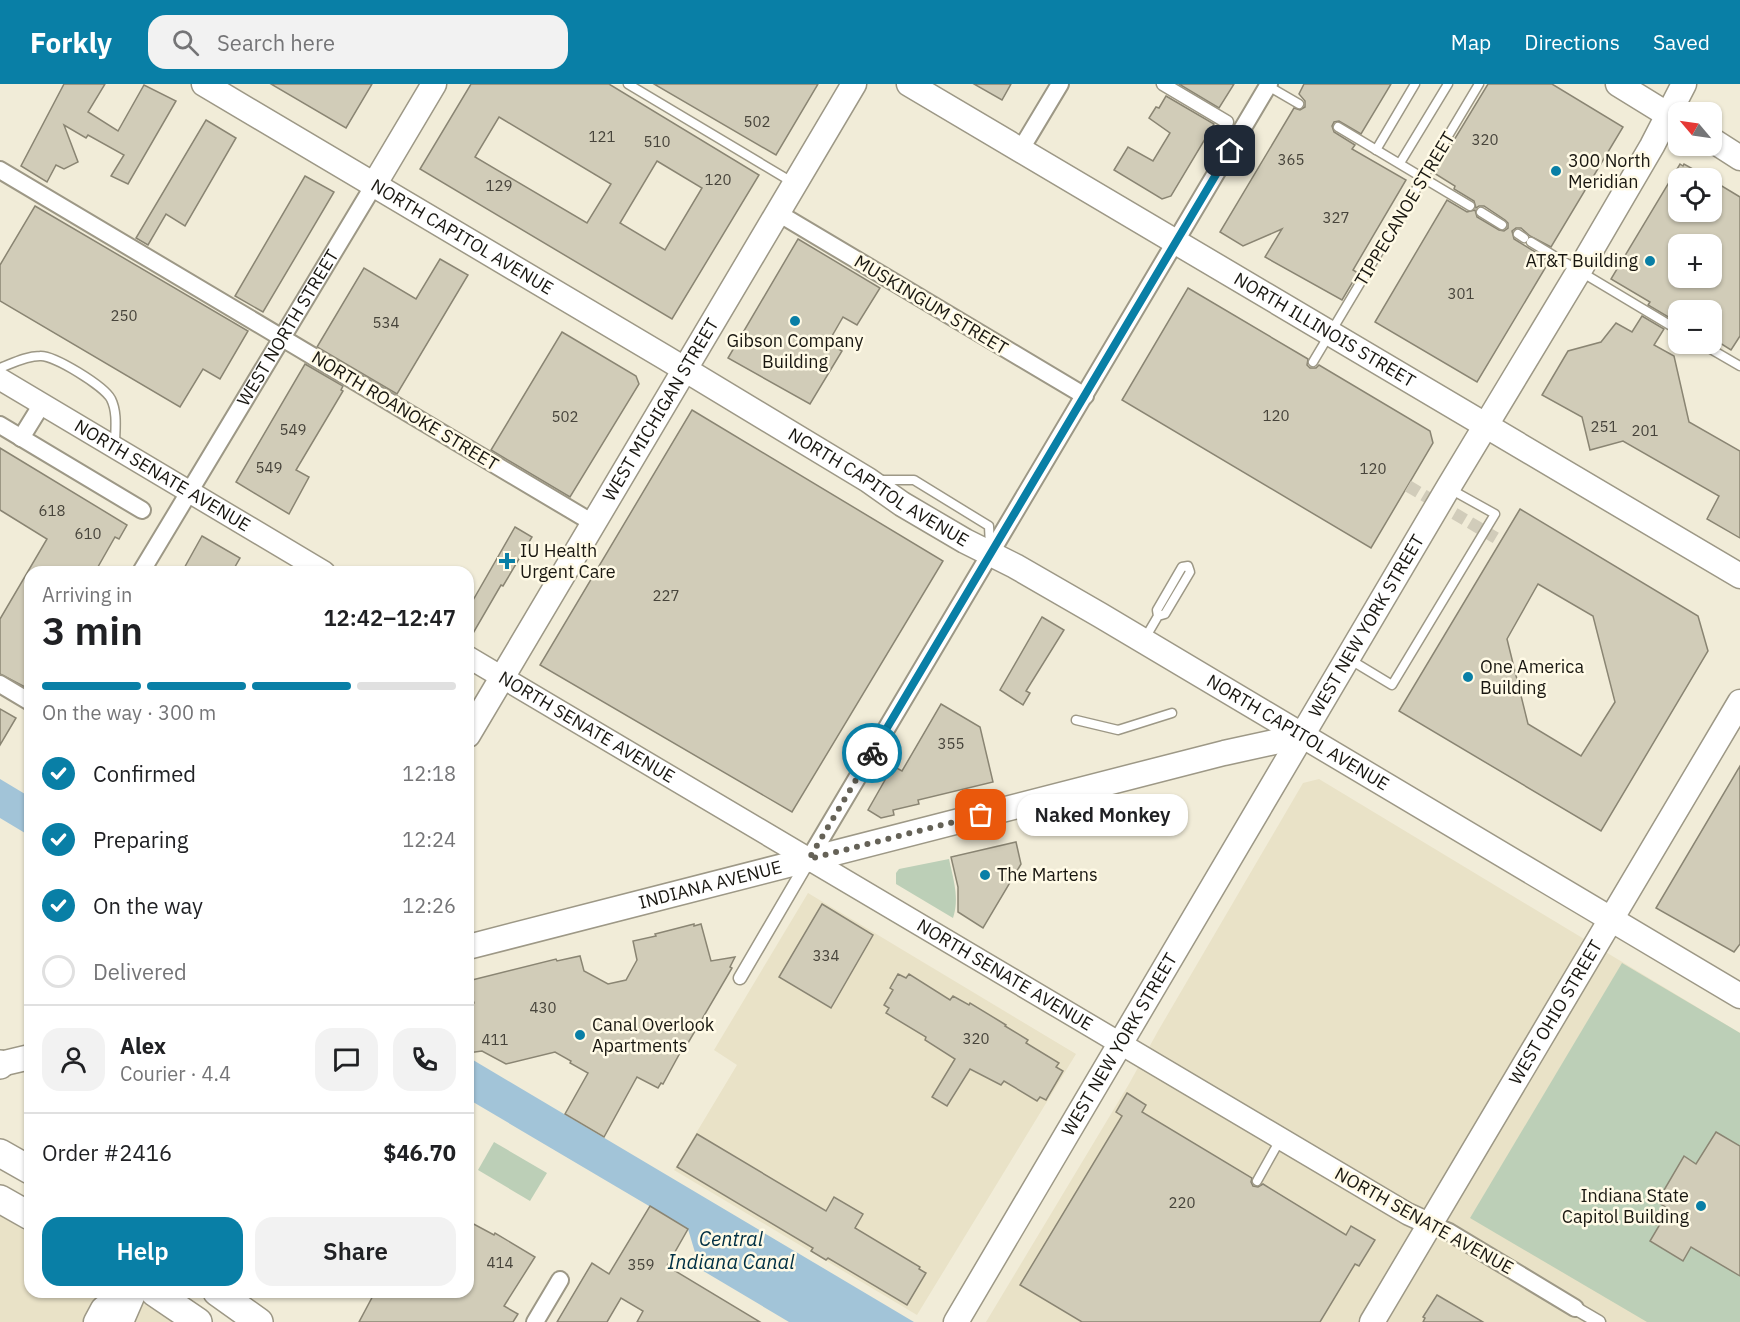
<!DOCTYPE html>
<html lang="en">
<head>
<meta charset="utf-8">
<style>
  body { margin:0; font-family:"IBM Plex Sans",sans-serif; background:#f2f2f2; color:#202124; height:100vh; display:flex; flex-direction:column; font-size:22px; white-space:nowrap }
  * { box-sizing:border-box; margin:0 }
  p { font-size:20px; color:#757577 }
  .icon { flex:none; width:33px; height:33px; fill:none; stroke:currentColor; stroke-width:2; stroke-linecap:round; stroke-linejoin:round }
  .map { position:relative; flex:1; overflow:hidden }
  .sheet { position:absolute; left:24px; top:482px; width:450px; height:732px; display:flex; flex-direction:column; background:#fff; border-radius:18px; box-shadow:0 2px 4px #0004 }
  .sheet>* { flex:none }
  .needle { width:39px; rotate:299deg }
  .controls { position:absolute; left:1668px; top:18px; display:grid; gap:12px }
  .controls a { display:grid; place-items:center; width:54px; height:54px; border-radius:12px; background:#fff; box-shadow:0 2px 4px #0004; font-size:30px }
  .pin { position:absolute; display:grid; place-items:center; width:51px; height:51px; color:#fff; margin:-26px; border-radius:12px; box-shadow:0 3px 9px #0006 }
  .courier { position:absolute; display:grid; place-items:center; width:60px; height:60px; margin:-30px; border:4px solid #097fa6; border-radius:50%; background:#fff; color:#222; box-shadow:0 2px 8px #0007 }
  .bubble { position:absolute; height:42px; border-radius:18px; background:#fff; box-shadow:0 2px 4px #0004; font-size:20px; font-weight:600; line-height:42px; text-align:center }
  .summary em { font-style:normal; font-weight:600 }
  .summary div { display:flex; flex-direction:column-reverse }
  .summary { display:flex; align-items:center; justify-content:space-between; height:102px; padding:0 18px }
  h1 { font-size:39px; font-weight:600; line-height:45px }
  .bar { display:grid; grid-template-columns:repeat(4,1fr); gap:9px 6px; align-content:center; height:72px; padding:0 18px }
  .bar i { height:8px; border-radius:4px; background:#e0e0e0 }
  .bar .on { background:#097fa6 }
  .bar p { grid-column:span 4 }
  .line { display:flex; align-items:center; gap:15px; padding:0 18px; border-top:2px solid #e0e0e0 }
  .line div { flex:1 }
  .round { display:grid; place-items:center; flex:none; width:63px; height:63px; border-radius:18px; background:#f2f2f2 }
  ol { padding:0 18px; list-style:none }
  li { display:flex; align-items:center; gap:18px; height:66px }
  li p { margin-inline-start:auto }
  li .icon { padding:6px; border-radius:50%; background:#097fa6; color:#fff; stroke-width:4 }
  li:last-child { color:#757577 }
  li i { width:33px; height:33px; border:3px solid #e0e0e0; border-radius:50% }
  .button { display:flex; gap:12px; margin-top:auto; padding:12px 18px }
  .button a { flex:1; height:69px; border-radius:18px; background:#097fa6; color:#fff; font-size:24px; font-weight:600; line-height:69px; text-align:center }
  .button a+a { background:#f2f2f2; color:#202124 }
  header { display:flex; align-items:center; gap:36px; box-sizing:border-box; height:84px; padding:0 30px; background:#097fa6; color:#fff }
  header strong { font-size:28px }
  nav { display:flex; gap:33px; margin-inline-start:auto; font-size:21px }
  .search { width:420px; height:54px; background:#f2f2f2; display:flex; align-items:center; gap:15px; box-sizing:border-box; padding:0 21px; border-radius:18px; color:#757577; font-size:22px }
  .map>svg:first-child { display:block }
</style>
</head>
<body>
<header>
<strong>Forkly</strong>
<div class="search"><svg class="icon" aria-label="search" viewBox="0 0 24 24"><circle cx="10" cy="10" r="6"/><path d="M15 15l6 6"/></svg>Search here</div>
<nav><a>Map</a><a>Directions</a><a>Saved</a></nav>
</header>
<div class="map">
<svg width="1740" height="1238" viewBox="0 0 1740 1238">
  <rect width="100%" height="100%" fill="#f1ecd8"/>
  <!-- built -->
  <g fill="#e9e2c7">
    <path d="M1319 695 1740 949V1238H986L1129 1000 1158 947 1303 699Z"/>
    <path d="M808 809 1076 970 917 1231 674 1086 737 981 714 966Z"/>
    <path d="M0 1131 30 1150V1208H124L174 1238H0Z"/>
  </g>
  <!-- green -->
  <g fill="#bccfb7">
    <path d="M949 775C953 794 960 815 953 834L896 800V789L899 785Z"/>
    <path d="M1622 879 1740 949V1238H1647L1470 1134Z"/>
    <path d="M494 1058 547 1089 530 1117 478 1086Z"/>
  </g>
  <!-- water -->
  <g fill="#a2c4d8">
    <path d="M0 695 30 713V752L0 734Z"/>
    <path d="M468 973 914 1238H789L700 1185 688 1145 468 1015Z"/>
  </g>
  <!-- building -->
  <g fill="#d1ccb8" stroke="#8a8573" stroke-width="1.5" fill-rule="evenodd">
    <path d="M64 0H105L88 28 118 47 144 1 176 17 128 100 111 92 124 71 88 51 86 54 64 41 78 78 64 85 56 81 47 98 21 82Z"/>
    <path d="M271 0H372L346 44Z"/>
    <path d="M471 0H609L759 91 672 235 420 85ZM499 33 611 100 587 139 475 73ZM657 77 702 104 665 166 620 139Z"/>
    <path d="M654 0H818L776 71Z"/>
    <path d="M974 0H1011L1002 16Z"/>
    <path d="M1179 0H1234L1219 24Z"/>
    <path d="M1304 0H1391L1361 50 1339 37 1334 38 1332 42 1334 48 1355 61 1352 65 1406 96 1353 186 1358 189 1342 216 1265 173 1282 145 1243 162 1220 148 1294 24 1300 26 1305 23V17L1299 10Z"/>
    <path d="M1488 0H1552L1623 43 1551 163 1530 152 1521 144H1516L1512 147 1514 155 1545 174 1542 178 1547 181 1477 298 1375 238 1447 116 1467 128 1475 126 1477 133 1499 146 1504 147 1508 144V139L1505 136 1484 122H1479L1476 124 1474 117 1454 105 1455 102 1434 89Z"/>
    <path d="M1166 12 1214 40 1171 112 1162 115 1114 86 1128 63 1153 77 1170 49 1149 34 1156 23 1159 24Z"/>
    <path d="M206 36 236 54 185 142 166 130 148 161 136 154Z"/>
    <path d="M1680 80 1683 82 1684 80 1709 94H1678V128H1712V96L1740 113V252L1731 266 1712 254V226H1678V235L1672 231 1670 234 1648 221 1650 218 1611 195ZM1678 160H1712V194H1678Z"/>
    <path d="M305 92 334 108 263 228 235 212Z"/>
    <path d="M35 122 248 247 220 295 203 285 180 323 0 217V181Z"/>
    <path d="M798 155 880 204 857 241 843 233 828 259 842 267 810 320 728 274Z"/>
    <path d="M440 175 468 191 397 310 317 263 364 184 416 215Z"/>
    <path d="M1188 204 1308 275 1307 281 1310 284H1316L1319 281 1430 347 1433 359 1371 464 1122 316Z"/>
    <path d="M1642 232 1664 245 1654 261 1674 272 1689 338 1740 367V454L1707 435 1719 412 1623 357 1590 366 1582 333 1542 311 1568 267 1601 258 1616 239 1632 248Z"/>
    <path d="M562 248 636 292 639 300 570 413 491 366Z"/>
    <path d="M305 280 343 302 341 306 343 307 296 386 309 393 289 430 236 398Z"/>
    <path d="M692 326 943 477 792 728 540 581Z"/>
    <path d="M0 364 127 441 119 455 115 453 95 488H30V594L25 603 0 590V535L47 455 0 426Z"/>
    <path d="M1520 425 1698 532 1708 567 1601 747 1399 627ZM1538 500 1593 532 1615 618 1581 672 1528 640 1507 555Z"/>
    <path d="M515 443 532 453 503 502 501 501 468 558V525Z"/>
    <path d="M202 452 240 474 232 488H182Z"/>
    <path d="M1042 533 1064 546 1026 607 1030 609 1023 621 1000 606Z"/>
    <path d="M941 620 980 643 993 698 918 716 919 720 893 726 894 731 881 734 868 726 893 682 902 687Z"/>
    <path d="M0 625 16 634 0 661Z"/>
    <path d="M1740 682V860L1734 868 1656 824Z"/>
    <path d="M1016 758 1021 780 983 844 958 828V803L951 773Z"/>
    <path d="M822 820 873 851 831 924 779 893Z"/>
    <path d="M694 840V842L701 840 711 877 735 873 730 883 732 884 688 959 686 958 663 1000 661 999 658 1004 637 993 604 1053 565 1030 588 989 570 979 571 977 555 968 506 980 482 967 468 969V920L474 919 468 900 473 898 472 896 556 875 557 877 580 872 584 887 608 900 626 896 637 876 633 857 656 852 655 850Z"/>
    <path d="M898 890 906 894 909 890 950 916 953 912 969 921 970 919 1006 941 1005 942 1028 956 1026 959 1059 979 1056 983 1063 987 1046 1016 1040 1013 1037 1017 1004 997 1001 1001 970 985 947 1022 932 1013 955 975 925 956 926 953 886 929 889 924 884 921 893 906 890 904Z"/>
    <path d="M1127 1009 1146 1021 1142 1028 1252 1094 1251 1098 1253 1102 1258 1103 1263 1100 1346 1151 1351 1142 1375 1156 1359 1182 1355 1180 1320 1238H1082L1020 1201 1122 1032 1116 1028Z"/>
    <path d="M1716 1048 1740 1062V1192L1691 1163 1683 1177 1650 1157 1669 1125 1657 1118 1684 1072 1696 1080Z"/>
    <path d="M697 1050 826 1127 834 1113 863 1130 855 1144 920 1183 919 1185 926 1189 907 1221 828 1174 826 1176 811 1167 813 1164 677 1083Z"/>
    <path d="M650 1122 688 1145 667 1182 760 1238H637L643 1227 621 1214 607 1238H557L592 1179 609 1190Z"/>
    <path d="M468 1137 494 1151 495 1149 535 1173 504 1222 518 1230 513 1238H359L375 1208H468Z"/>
    <path d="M1437 1211 1483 1238H1423L1425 1234 1423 1233Z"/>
  </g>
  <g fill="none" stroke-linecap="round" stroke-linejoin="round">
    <!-- pedestrian-tunnel -->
    <path stroke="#d1ccba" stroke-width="12" stroke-dasharray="12 6" stroke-linecap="butt" d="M1408 402 1501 457"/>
    <defs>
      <g id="service">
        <path d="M628 0 792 98"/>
        <path d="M1268 2 1299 20"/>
        <path d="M1338 43 1470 122"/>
        <path d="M1376 66 1415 0"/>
        <path d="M1400 79 1448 0"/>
        <path d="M1481 128 1502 141"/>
        <path d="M1518 150 1524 154"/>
        <path d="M1531 158 1678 246"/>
        <path d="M1702 260 1740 282"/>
        <path d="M1313 278 1479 0"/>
        <path d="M0 284C13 279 26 272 40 272 54 271 104 302 111 315 118 329 115 347 115 361"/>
        <path d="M878 396H914L989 442 990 463"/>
        <path d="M1144 556 1158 532 1165 530 1190 488 1188 482 1182 483 1157 526 1158 532"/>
        <path d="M1349 575 1392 601 1495 430 1450 405"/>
        <path d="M1076 636 1118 646 1172 629"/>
        <path d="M1257 1097 1280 1056"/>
      </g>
      <g id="pedestrian">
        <path d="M1163 0 1227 38"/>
        <path d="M740 894 809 776"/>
        <path d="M1575 1224 1599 1238"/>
      </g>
      <g id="minor">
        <path d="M1021 65 1060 0"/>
        <path d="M0 86 593 439"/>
        <path d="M778 129 1085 312"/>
        <path d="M0 341 142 426"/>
        <path d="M21 354 42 320"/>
        <path id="s1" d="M141 488 374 101"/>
        <path d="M0 600 30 618"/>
        <path d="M809 775 1269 0"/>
        <path d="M1430 1140 1449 1148 1575 1224"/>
        <path d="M535 1238 560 1196"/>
      </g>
      <g id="tertiary">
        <path id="s2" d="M0 295 324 488"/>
        <path id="s3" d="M468 573 1408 1130 1430 1140"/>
      </g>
      <g id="secondary">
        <path id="s4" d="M204 0 666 274 868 396 902 420 965 457 1015 482 1100 531 1740 912"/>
        <path id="s5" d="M909 0 1740 492"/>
        <path d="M1618 0 1678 37"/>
        <path d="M1712 56 1740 74"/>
        <path d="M374 101 434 0"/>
        <path id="s6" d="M468 651 854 0"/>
        <path id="s7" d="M468 863 1224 669 1302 652"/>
        <path d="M0 980 30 973"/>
        <path d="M96 1238 103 1225 125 1208"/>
        <path d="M121 1238 134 1208"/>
        <path id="s8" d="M956 1238 1448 404 1579 187 1652 62 1684 0"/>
        <path id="s9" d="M1372 1238 1740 618"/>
      </g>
      <g id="primary">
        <path d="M0 981V980"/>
        <path d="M0 1069 30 1086"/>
        <path d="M0 1115 30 1132"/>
        <path d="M154 1208 198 1238"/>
        <path d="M217 1208 259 1238"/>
      </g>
    </defs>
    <!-- service casing -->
    <use href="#service" stroke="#9d9886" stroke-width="11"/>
    <!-- pedestrian casing -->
    <use href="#pedestrian" stroke="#9d9886" stroke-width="15"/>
    <!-- minor casing -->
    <use href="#minor" stroke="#9d9886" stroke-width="20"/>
    <!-- tertiary casing -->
    <use href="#tertiary" stroke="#9d9886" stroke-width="24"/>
    <!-- secondary casing -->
    <use href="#secondary" stroke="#9d9886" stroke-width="27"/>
    <!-- primary casing -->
    <use href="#primary" stroke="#9d9886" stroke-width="30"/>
    <!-- service -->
    <use href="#service" stroke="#fff" stroke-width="8"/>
    <!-- pedestrian -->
    <use href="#pedestrian" stroke="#fff" stroke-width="12"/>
    <!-- minor -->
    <use href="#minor" stroke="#fff" stroke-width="16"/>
    <!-- tertiary -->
    <use href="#tertiary" stroke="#fff" stroke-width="21"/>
    <!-- secondary -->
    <use href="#secondary" stroke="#fff" stroke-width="24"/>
    <!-- primary -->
    <use href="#primary" stroke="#fff" stroke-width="27"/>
  </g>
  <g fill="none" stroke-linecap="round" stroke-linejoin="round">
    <!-- done -->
    <path stroke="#656257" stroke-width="6" stroke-dasharray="0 10.8" d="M872 669 809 775 981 731"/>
    <!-- route -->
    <path stroke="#097fa6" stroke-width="8" d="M872 669 1230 67"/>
  </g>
  <!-- markers -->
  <g fill="#097fa6" stroke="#fffae6" stroke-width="2">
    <circle cx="1556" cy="87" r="6"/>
    <circle cx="1650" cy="177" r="6"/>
    <circle cx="795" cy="237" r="6"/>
    <path d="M504 468h6v6h6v6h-6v6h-6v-6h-6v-6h6z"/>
    <circle cx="1468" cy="593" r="6"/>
    <circle cx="985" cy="791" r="6"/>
    <circle cx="580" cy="951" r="6"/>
    <circle cx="1701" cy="1122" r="6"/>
  </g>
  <g text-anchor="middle" stroke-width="5" stroke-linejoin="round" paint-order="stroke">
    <!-- number labels -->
    <g font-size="15" fill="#47443b">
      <text x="757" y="43">502</text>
      <text x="602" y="58">121</text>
      <text x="1485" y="61">320</text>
      <text x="657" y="63">510</text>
      <text x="1291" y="81">365</text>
      <text x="718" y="101">120</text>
      <text x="499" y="107">129</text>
      <text x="1336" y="139">327</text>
      <text x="1461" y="215">301</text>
      <text x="124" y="237">250</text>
      <text x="386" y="244">534</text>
      <text x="1276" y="337">120</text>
      <text x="565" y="338">502</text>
      <text x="1604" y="348">251</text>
      <text x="293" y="351">549</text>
      <text x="1645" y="352">201</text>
      <text x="269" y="389">549</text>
      <text x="1373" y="390">120</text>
      <text x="52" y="432">618</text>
      <text x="88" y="455">610</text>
      <text x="666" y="517">227</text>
      <text x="951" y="665">355</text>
      <text x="826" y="877">334</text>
      <text x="543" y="929">430</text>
      <text x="976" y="960">320</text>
      <text x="495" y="961">411</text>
      <text x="1182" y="1124">220</text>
      <text x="500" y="1184">414</text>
      <text x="641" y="1186">359</text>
    </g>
    <!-- poi labels -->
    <g font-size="18" fill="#191711" stroke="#fffae6" text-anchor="start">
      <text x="1568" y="83">300 North<tspan x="1568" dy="21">Meridian</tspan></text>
      <text x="1638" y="183" text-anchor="end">AT&amp;T Building</text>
      <text x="795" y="263" text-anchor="middle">Gibson Company<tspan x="795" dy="21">Building</tspan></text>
      <text x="520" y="473">IU Health<tspan x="520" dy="21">Urgent Care</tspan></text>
      <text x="1480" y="589">One America<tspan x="1480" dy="21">Building</tspan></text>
      <text x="997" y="797">The Martens</text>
      <text x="592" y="947">Canal Overlook<tspan x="592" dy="21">Apartments</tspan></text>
      <text x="1689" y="1118" text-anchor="end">Indiana State<tspan x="1689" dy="21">Capitol Building</tspan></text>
    </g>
    <!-- street labels -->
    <g font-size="18" fill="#191711" stroke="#fffae6">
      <text transform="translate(1405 125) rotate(-59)" y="6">TIPPECANOE STREET</text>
      <text dy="6" stroke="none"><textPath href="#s4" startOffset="300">NORTH CAPITOL AVENUE</textPath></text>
      <text transform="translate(931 221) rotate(31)" y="6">MUSKINGUM STREET</text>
      <text dy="6" stroke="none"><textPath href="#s1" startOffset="285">WEST NORTH STREET</textPath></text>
      <text dy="6" stroke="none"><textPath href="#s5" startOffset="483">NORTH ILLINOIS STREET</textPath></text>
      <text dy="6" stroke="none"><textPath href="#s6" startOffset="378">WEST MICHIGAN STREET</textPath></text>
      <text transform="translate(405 327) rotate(31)" y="6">NORTH ROANOKE STREET</text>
      <text dy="6" stroke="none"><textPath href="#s2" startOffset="189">NORTH SENATE AVENUE</textPath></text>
      <text dy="6" stroke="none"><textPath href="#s4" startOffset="786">NORTH CAPITOL AVENUE</textPath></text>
      <text dy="6" stroke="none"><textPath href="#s8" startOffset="808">WEST NEW YORK STREET</textPath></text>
      <text dy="6" stroke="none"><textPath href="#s3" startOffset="138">NORTH SENATE AVENUE</textPath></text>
      <text dy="6" stroke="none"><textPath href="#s4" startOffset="1272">NORTH CAPITOL AVENUE</textPath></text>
      <text dy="6" stroke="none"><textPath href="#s7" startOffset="250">INDIANA AVENUE</textPath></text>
      <text dy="6" stroke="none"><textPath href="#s3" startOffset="624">NORTH SENATE AVENUE</textPath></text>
      <text dy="6" stroke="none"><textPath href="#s9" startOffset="360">WEST OHIO STREET</textPath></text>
      <text dy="6" stroke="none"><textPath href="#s8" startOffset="322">WEST NEW YORK STREET</textPath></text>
      <text transform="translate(1424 1137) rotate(29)" y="6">NORTH SENATE AVENUE</text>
    </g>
    <!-- water labels -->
    <g font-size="20" font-style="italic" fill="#003044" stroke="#fffae6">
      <text x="731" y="1162">Central<tspan x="731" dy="23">Indiana Canal</tspan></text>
    </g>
  </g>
</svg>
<div class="controls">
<a><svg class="needle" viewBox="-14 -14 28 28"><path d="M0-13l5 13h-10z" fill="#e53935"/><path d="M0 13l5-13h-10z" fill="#757577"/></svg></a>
<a><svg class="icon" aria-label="locate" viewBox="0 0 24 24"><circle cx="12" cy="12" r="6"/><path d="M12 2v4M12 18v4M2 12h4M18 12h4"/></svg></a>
<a>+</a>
<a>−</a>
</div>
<div class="pin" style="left:981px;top:731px;background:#ea580c"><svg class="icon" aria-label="bag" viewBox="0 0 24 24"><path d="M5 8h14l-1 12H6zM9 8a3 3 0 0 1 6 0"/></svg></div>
<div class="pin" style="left:1230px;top:67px;background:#1f2937"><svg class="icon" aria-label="home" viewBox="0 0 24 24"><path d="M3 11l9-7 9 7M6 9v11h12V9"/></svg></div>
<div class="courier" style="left:872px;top:669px"><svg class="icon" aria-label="bike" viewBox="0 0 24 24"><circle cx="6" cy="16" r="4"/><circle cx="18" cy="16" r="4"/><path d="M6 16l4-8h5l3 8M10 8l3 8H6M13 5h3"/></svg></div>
<div class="bubble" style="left:1017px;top:710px;width:171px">Naked Monkey</div>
<section class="sheet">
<div class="summary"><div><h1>3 min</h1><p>Arriving in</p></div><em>12:42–12:47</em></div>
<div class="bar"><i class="on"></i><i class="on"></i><i class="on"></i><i></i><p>On the way · 300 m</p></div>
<ol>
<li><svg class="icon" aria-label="check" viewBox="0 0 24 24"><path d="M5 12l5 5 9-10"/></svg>Confirmed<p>12:18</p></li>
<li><svg class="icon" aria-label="check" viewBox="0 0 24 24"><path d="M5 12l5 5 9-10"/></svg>Preparing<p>12:24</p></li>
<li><svg class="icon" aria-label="check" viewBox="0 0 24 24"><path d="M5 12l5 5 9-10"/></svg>On the way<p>12:26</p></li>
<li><i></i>Delivered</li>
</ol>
<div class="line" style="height:108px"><a class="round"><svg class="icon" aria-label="person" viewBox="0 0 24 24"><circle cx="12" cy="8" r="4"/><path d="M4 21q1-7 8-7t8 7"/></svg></a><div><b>Alex</b><p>Courier · 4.4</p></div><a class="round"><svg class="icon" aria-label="chat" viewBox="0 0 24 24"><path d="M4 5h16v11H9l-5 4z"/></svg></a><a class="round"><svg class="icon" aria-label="phone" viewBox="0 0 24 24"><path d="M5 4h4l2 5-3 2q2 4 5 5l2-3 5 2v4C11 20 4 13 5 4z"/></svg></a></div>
<div class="line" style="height:78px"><div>Order #2416</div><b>$46.70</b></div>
<div class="button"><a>Help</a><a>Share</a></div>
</section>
</div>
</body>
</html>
